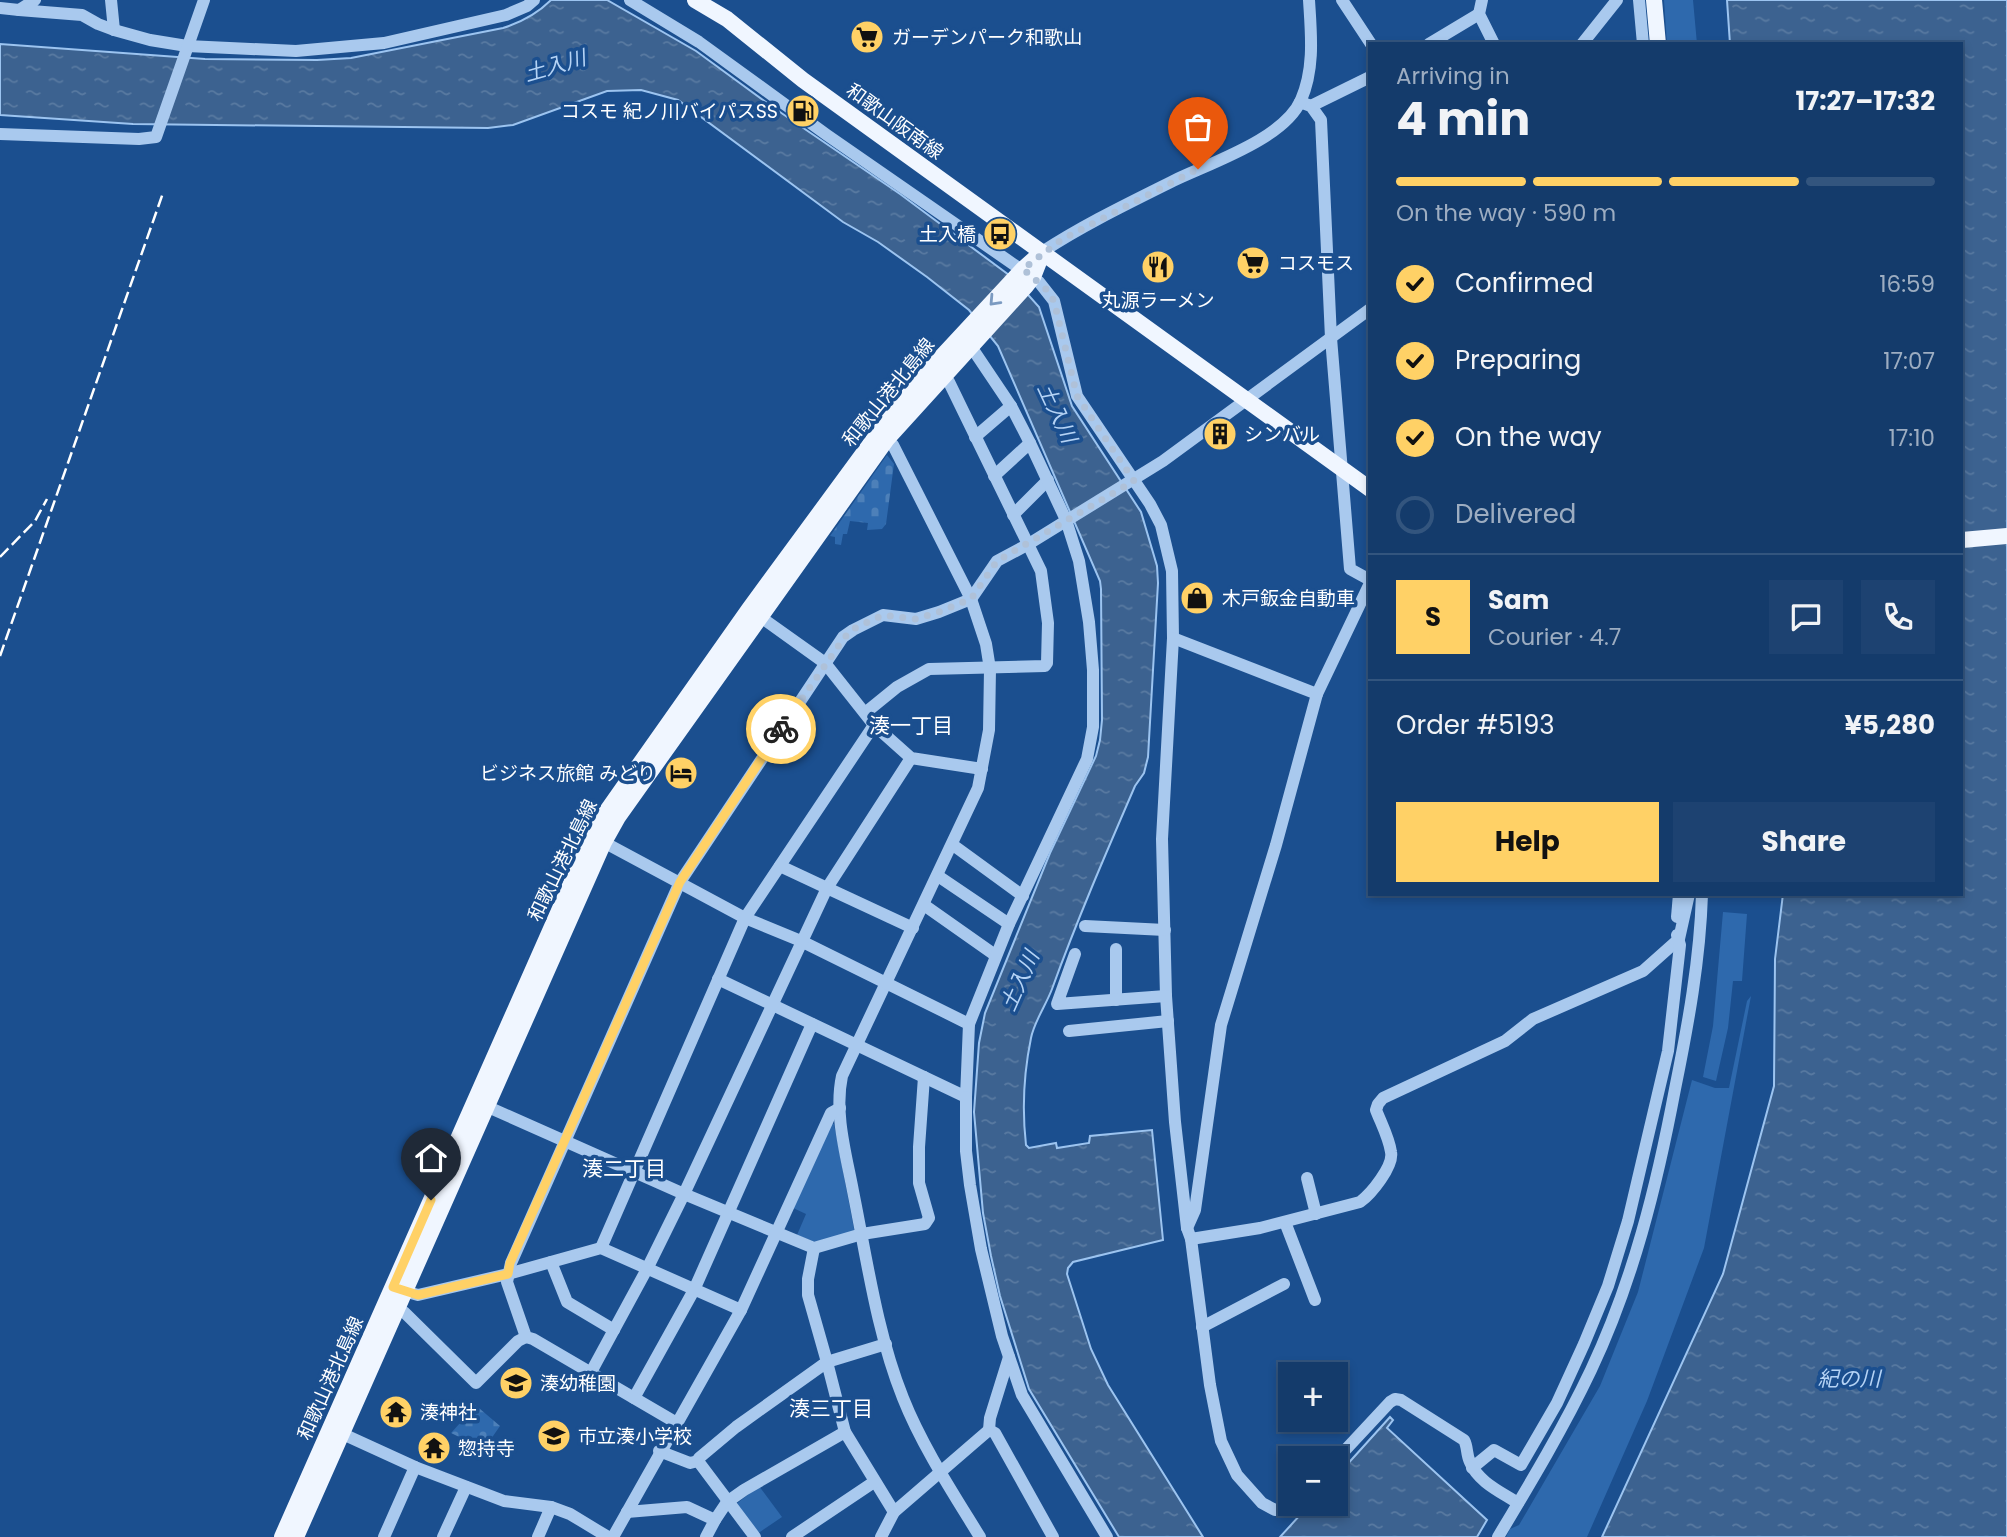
<!DOCTYPE html>
<html lang="en">
<head>
<meta charset="utf-8">
<style>
  body { margin:0; font-family:Poppins,"Noto Sans JP",sans-serif; background:#1d4271; color:#f1f3f6; height:100vh; display:flex; flex-direction:column; font-size:26px; white-space:nowrap }
  * { box-sizing:border-box; margin:0 }
  p { font-size:23px; color:#9dadc1 }
  .icon { flex:none; width:38px; height:38px; fill:none; stroke:currentColor; stroke-width:2; stroke-linecap:round; stroke-linejoin:round }
  .map { position:relative; flex:1; overflow:hidden }
  .sheet { position:absolute; left:1368px; top:42px; width:595px; height:854px; display:flex; flex-direction:column; background:#143b6b; border-radius:0px; box-shadow:0 4px 10px #0003,0 0 0 2px #33557e }
  .sheet>* { flex:none }
  .controls { position:absolute; left:1278px; top:1362px; display:grid; gap:14px }
  .controls a { display:grid; place-items:center; width:70px; height:70px; border-radius:0px; background:#143b6b; box-shadow:0 4px 10px #0003,0 0 0 2px #33557e; font-size:35px }
  .pin { position:absolute; display:grid; place-items:center; width:60px; height:60px; color:#fff; margin:-72px -30px; border-radius:50% 50% 50% 0; rotate:-45deg; box-shadow:0 0 7px #0007 }
  .pin .icon { rotate:45deg }
  .courier { position:absolute; display:grid; place-items:center; width:70px; height:70px; margin:-35px; border:5px solid #ffd166; border-radius:50%; background:#fff; color:#222; box-shadow:0 2px 9px #0007 }
  .summary em { font-style:normal; font-weight:700 }
  .summary div { display:flex; flex-direction:column-reverse }
  .summary { display:flex; align-items:center; justify-content:space-between; height:119px; padding:0 28px }
  h1 { font-size:46px; font-weight:700; line-height:52px }
  .bar { display:grid; grid-template-columns:repeat(4,1fr); gap:10px 7px; align-content:center; height:84px; padding:0 28px }
  .bar i { height:9px; border-radius:5px; background:#33557e }
  .bar .selected { background:#ffd166 }
  .bar p { grid-column:span 4 }
  .line { display:flex; align-items:center; gap:18px; padding:0 28px; border-top:2px solid #33557e }
  .line div { flex:1 }
  .round { display:grid; place-items:center; flex:none; width:74px; height:74px; border-radius:0px; background:#1d4271 }
  ol { padding:0 28px; list-style:none }
  li { display:flex; align-items:center; gap:21px; height:77px }
  li p { margin-inline-start:auto }
  li .icon { padding:7px; border-radius:50%; background:#ffd166; color:#111; stroke-width:4 }
  li:last-child { color:#9dadc1 }
  li i { width:38px; height:38px; border:4px solid #33557e; border-radius:50% }
  .cta { display:flex; gap:14px; margin-top:auto; padding:14px 28px }
  .cta a { flex:1; height:80px; border-radius:0px; background:#ffd166; color:#111; font-size:28px; font-weight:700; line-height:80px; text-align:center }
  .cta a+a { background:#1d4271; color:#f1f3f6 }
  .map>svg:first-child { display:block }
</style>
</head>
<body>
<div class="map">
<svg width="2007" height="1537" viewBox="0 0 2007 1537">
  <defs>
    <pattern id="cemetery-stones" width="16" height="16" patternUnits="userSpaceOnUse" patternTransform="scale(1.75)"><rect width="16" height="16" fill="#2e69ad"/><path d="M2 7V4a2 2 0 0 1 4 0v3zM10 15v-3a2 2 0 0 1 4 0v3z" fill="#4d80b9"/></pattern>
    <pattern id="water-ripples" width="26" height="14" patternUnits="userSpaceOnUse" patternTransform="scale(1.75)"><rect width="26" height="14" fill="#3c6290"/><path d="M2 4q2-2 4 0t4 0M15 11q2-2 4 0t4 0" fill="none" stroke="#597aa1"/></pattern>
  </defs>
  <rect width="100%" height="100%" fill="#1b4f8f"/>
  <!-- green -->
  <g fill="#2e69ad">
    <path d="M1664 0H1693L1697 44H1667Z"/>
    <path d="M1723 912 1747 914 1742 981H1733L1728 1028 1716 1081 1703 1077 1713 1026Z"/>
    <path d="M1751 996 1704 1248 1647 1401 1587 1537H1506L1510 1529 1519 1525 1600 1386 1638 1292 1692 1080 1715 1088H1729L1747 1001Z"/>
    <path d="M831 1123 834 1124 855 1234 815 1242 797 1235 806 1214 791 1207Z"/>
    <path d="M759 1486 782 1517 757 1534 735 1505Z"/>
  </g>
  <!-- cemetery -->
  <g fill="url(#cemetery-stones)">
    <path d="M887 455 894 464 886 524 882 529 867 530 868 523 850 521 847 534H843L841 545 835 544V537L830 536Z"/>
    <path d="M473 1403 500 1426 484 1449 451 1433 461 1422 458 1418Z"/>
  </g>
  <!-- water -->
  <g fill="url(#water-ripples)" stroke="#9cc4f0" stroke-width="2">
    <path d="M551 0H607L696 51 774 108 900 194 1013 278 1039 307 1072 406 1141 512 1157 566 1158 583 1148 757 1144 773 1135 786C1106 853 1077 920 1052 989 1046 1005 1034 1022 1031 1038 1024 1072 1022 1110 1026 1145L1029 1148 1056 1143 1057 1148 1089 1143 1090 1136 1152 1130 1163 1240 1073 1262 1068 1268 1067 1274 1091 1349 1108 1385 1203 1537H1119L1029 1389 1000 1296 991 1256 983 1213 974 1112 979 1043 985 1013 1050 853 1096 756 1100 740 1102 720 1101 589 1100 581 998 346 969 310 927 277 878 242 843 222 678 100 641 90 607 91 513 125 488 128 133 124 0 115V44L205 59 317 60 351 58 503 28C522 22 537 14 551 0Z"/>
    <path d="M1727 0H2007V1537H1602L1723 1274 1774 1086 1775 959 1783 894H1962V44H1730Z"/>
    <path d="M1390 1417 1393 1420 1387 1428 1487 1520 1477 1537H1280L1311 1503H1335V1478Z"/>
  </g>
  <g fill="none" stroke-linecap="round" stroke-linejoin="round">
    <!-- minor -->
    <g stroke="#a9c9ee" stroke-width="12">
      <path d="M35 0 19 10 82 15 98 24 114 30 150 40 187 46 296 51 384 43 506 15 527 6 534 0"/>
      <path d="M111 0 114 30"/>
      <path d="M630 0 699 42 827 135 1039 282 1054 301 1077 396 1150 504 1161 525 1172 571 1173 638 1162 839 1166 996 1175 1122 1187 1228 1191 1239 1210 1385 1221 1441 1237 1475 1262 1503 1275 1510 1285 1509 1291 1503"/>
      <path d="M1342 0 1371 44"/>
      <path d="M1482 0 1479 14 1494 44"/>
      <path d="M1639 0 1643 44"/>
      <path d="M0 8 19 10"/>
      <path d="M1429 44 1479 14"/>
      <path d="M1582 44 1617 0"/>
      <path d="M1300 102 1311 106 1321 120 1331 338 1350 569 1370 580"/>
      <path d="M1311 106 1370 77"/>
      <path d="M0 134 139 139 156 137 204 0"/>
      <path d="M1042 252C1083 225 1129 203 1173 181 1210 163 1284 139 1301 100 1315 68 1311 33 1309 0"/>
      <path d="M880 434 893 445 971 599 986 644 990 669 989 730 978 788 842 1076C834 1113 846 1154 853 1191 867 1260 877 1333 903 1398 922 1446 953 1493 980 1537"/>
      <path d="M975 437 1011 406"/>
      <path d="M994 476 1030 443"/>
      <path d="M1013 515 1048 480"/>
      <path d="M755 613 825 663 874 725 911 758 982 769"/>
      <path d="M1173 638 1317 694"/>
      <path d="M865 713 897 687 929 669 1045 666 1047 663 1048 623 1041 571 949 382 943 375"/>
      <path d="M911 758 827 888 913 928"/>
      <path d="M596 838 745 918 801 941 969 1024"/>
      <path d="M953 845 1023 896"/>
      <path d="M938 876 1009 924"/>
      <path d="M924 905 995 955"/>
      <path d="M1677 917 1679 894"/>
      <path d="M1085 926 1165 930"/>
      <path d="M1116 949V1000"/>
      <path d="M1075 954 1057 1004 1166 996"/>
      <path d="M718 979 966 1097 969 1024 1009 924 1087 759 1093 727V670L1089 622 1079 561 1066 520 1030 443 1011 406 970 345"/>
      <path d="M1069 1031 1168 1021"/>
      <path d="M966 1097V1151L970 1185 981 1249 1002 1336 1022 1395 1107 1537"/>
      <path d="M479 1103 684 1194 814 1248 862 1234 925 1224 929 1218 919 1183V1147L924 1077"/>
      <path d="M1307 1178 1316 1214"/>
      <path d="M1285 1222 1315 1300"/>
      <path d="M1187 1228 1195 1210 1221 1025 1276 845 1317 694 1370 583"/>
      <path d="M1191 1239 1260 1228 1360 1202C1371 1194 1394 1166 1391 1152 1389 1138 1381 1123 1376 1110L1378 1104 1383 1098 1505 1041 1533 1019 1643 971 1679 939 1689 894"/>
      <path d="M601 1248 745 918 874 725"/>
      <path d="M814 1248 808 1279V1295L827 1362 886 1344"/>
      <path d="M551 1262 567 1302 614 1330"/>
      <path d="M397 1289 418 1295 508 1274 601 1248 741 1310"/>
      <path d="M391 1304 404 1312 476 1383 518 1341 526 1337"/>
      <path d="M1202 1327 1284 1284"/>
      <path d="M590 1374 647 1269 684 1194 827 888 780 866"/>
      <path d="M634 1398 694 1290 812 1024"/>
      <path d="M675 1422 533 1339 526 1337 507 1282 511 1263 680 882 843 637 853 630 883 615 916 619 939 612 971 599 997 561 1027 545 1163 461 1370 309"/>
      <path d="M334 1430 415 1467 504 1501 551 1507 570 1514 608 1537"/>
      <path d="M989 1430 990 1418 1009 1357"/>
      <path d="M659 1451 690 1463 698 1461"/>
      <path d="M1335 1461 1390 1402 1395 1399 1401 1400 1464 1440C1468 1447 1466 1454 1470 1462 1478 1482 1501 1492 1518 1503"/>
      <path d="M1472 1468 1494 1450 1521 1465 1557 1403 1584 1344 1608 1286 1628 1221 1668 1051 1680 945 1677 935"/>
      <path d="M627 1512 687 1507 715 1520 727 1502 744 1490 845 1432"/>
      <path d="M384 1537 415 1467"/>
      <path d="M443 1537 466 1487"/>
      <path d="M538 1537 551 1507"/>
      <path d="M613 1537 741 1310 831 1113 840 1108"/>
      <path d="M706 1537 715 1520"/>
      <path d="M755 1537 698 1461 699 1458 736 1427 827 1362 845 1432 894 1512 989 1430 995 1433 1053 1537"/>
      <path d="M792 1537 874 1482"/>
      <path d="M881 1537 894 1512"/>
      <path d="M1498 1537C1531 1482 1564 1427 1591 1370 1633 1281 1657 1185 1675 1089 1688 1025 1700 960 1702 894"/>
    </g>
    <!-- major -->
    <g stroke="#f0f6ff" stroke-width="16">
      <path d="M695 0 727 19 803 80 1370 489"/>
      <path d="M1654 0 1658 44"/>
      <path d="M1962 540 2007 536"/>
      <path d="M282 1537 592 836 606 812 749 609 890 417 932 367 1023 269 1042 252"/>
      <path d="M296 1537 604 842 618 817 887 439 1026 286 1033 277 1042 254"/>
    </g>
    <!-- rail -->
    <g stroke="#fff" stroke-width="2.5" stroke-dasharray="12 5" stroke-linecap="butt">
      <path d="M0 557 35 521 47 499"/>
      <path d="M0 656 163 193"/>
    </g>
  </g>
  <!-- one-way arrows -->
  <defs><path id="oneway-chevron" d="M-2-3.5L2.5 0L-2 3.5" fill="none" stroke-width="1.6" stroke-linecap="round" stroke-linejoin="round" transform="scale(1.75)"/></defs>
  <use stroke="#7b9ac1" href="#oneway-chevron" transform="translate(994 301) rotate(133)"/>
  <g fill="none" stroke-linecap="round" stroke-linejoin="round">
    <!-- done -->
    <path stroke="#afc1d8" stroke-width="7" stroke-dasharray="0 12.6" d="M781 729 844 638 853 629 883 615 916 619 939 612 971 599 997 561 1134 481 1077 396 1054 301 1047 290 1023 269 1061 240 1198 169"/>
    <!-- route -->
    <path stroke="#ffd166" stroke-width="9" d="M431 1200 393 1287 418 1295 508 1274 510 1263 680 882 781 729"/>
  </g>
  <!-- icons -->
  <defs>
    <symbol id="supermarket-disc" viewBox="-11 -11 22 22"><circle r="9.5" fill="#ffd166" stroke="#1b4f8f"/><path d="M-6-5.5h2.5l.6 2H6L4.5 2H-2.5L-4.4-4H-6ZM-1.5 3.2a1.3 1.3 0 1 0 .1 0ZM3 3.2a1.3 1.3 0 1 0 .1 0Z" fill="#111"/></symbol>
    <symbol id="fuel-disc" viewBox="-11 -11 22 22"><circle r="9.5" fill="#ffd166" stroke="#1b4f8f"/><path d="M-5.5-6h7V0h2V4h1.3V-2.5L3-4.5l.8-.8L6-3V5H2.5V1h-1V6h-7ZM-4.2-4.7v3.2H.2V-4.7Z" fill="#111"/></symbol>
    <symbol id="bus-disc" viewBox="-11 -11 22 22"><circle r="9.5" fill="#ffd166" stroke="#1b4f8f"/><path d="M-5-6H5V4H4V6H2V4H-2V6H-4V4H-5ZM-3.5-4V0h7V-4ZM-3.5 1.2v1.5H-2V1.2ZM2 1.2v1.5H3.5V1.2Z" fill="#111"/></symbol>
    <symbol id="restaurant-disc" viewBox="-11 -11 22 22"><circle r="9.5" fill="#ffd166" stroke="#1b4f8f"/><path d="M-5-6h1v4h1v-4h1v4h1v-4h1v5L-1.5 .5V6h-2V.5L-5-1ZM5-6V6H3V1.5H1.5Q1.5-4 5-6Z" fill="#111"/></symbol>
    <symbol id="building-disc" viewBox="-11 -11 22 22"><circle r="9.5" fill="#ffd166" stroke="#1b4f8f"/><path d="M-4-6H4V6H1V3H-1V6H-4ZM-2.5-4.3h1.7v1.8h-1.7ZM.8-4.3h1.7v1.8H.8ZM-2.5-1h1.7V.8h-1.7ZM.8-1h1.7V.8H.8Z" fill="#111"/></symbol>
    <symbol id="shop-disc" viewBox="-11 -11 22 22"><circle r="9.5" fill="#ffd166" stroke="#1b4f8f"/><path d="M-5-2.5h2.3a2.7 3.5 0 0 1 5.4 0H5L5.5 6h-11ZM-1.5-2.5h3a1.5 2.3 0 0 0-3 0Z" fill="#111"/></symbol>
    <symbol id="hotel-disc" viewBox="-11 -11 22 22"><circle r="9.5" fill="#ffd166" stroke="#1b4f8f"/><path d="M-6-4.5h1.5V1H6V5H4.5V3h-9V5H-6ZM-4 0a1.8 1.8 0 1 1 3.6 0ZM.5 0V-2.5h3Q6-2.5 6 0Z" fill="#111"/></symbol>
    <symbol id="school-disc" viewBox="-11 -11 22 22"><circle r="9.5" fill="#ffd166" stroke="#1b4f8f"/><path d="M0-5L7-2L0 1L-7-2ZM-4 1L0 2.5L4 1V4Q0 6-4 4Z" fill="#111"/></symbol>
    <symbol id="temple-disc" viewBox="-11 -11 22 22"><circle r="9.5" fill="#ffd166" stroke="#1b4f8f"/><path d="M0-6L5-2H3V0L6.5 2.5H4V6H1.5V3h-3V6H-4V2.5H-6.5L-3 0V-2H-5Z" fill="#111"/></symbol>
  </defs>
  <g fill-rule="evenodd">
    <use href="#supermarket-disc" x="848" y="18" width="38" height="38"/>
    <use href="#fuel-disc" x="784" y="92" width="38" height="38"/>
    <use href="#bus-disc" x="981" y="215" width="38" height="38"/>
    <use href="#supermarket-disc" x="1234" y="244" width="38" height="38"/>
    <use href="#restaurant-disc" x="1139" y="248" width="38" height="38"/>
    <use href="#building-disc" x="1201" y="415" width="38" height="38"/>
    <use href="#shop-disc" x="1178" y="579" width="38" height="38"/>
    <use href="#hotel-disc" x="662" y="754" width="38" height="38"/>
    <use href="#school-disc" x="497" y="1364" width="38" height="38"/>
    <use href="#temple-disc" x="377" y="1393" width="38" height="38"/>
    <use href="#school-disc" x="535" y="1417" width="38" height="38"/>
    <use href="#temple-disc" x="415" y="1429" width="38" height="38"/>
  </g>
  <g text-anchor="middle" stroke-width="7" stroke-linejoin="round" paint-order="stroke">
    <!-- poi labels -->
    <g font-size="19" fill="#fff" stroke="#1b4f8f" text-anchor="start">
      <text x="892" y="44">ガーデンパーク和歌山</text>
      <text x="778" y="118" text-anchor="end">コスモ 紀ノ川バイパスSS</text>
      <text x="976" y="241" text-anchor="end">土入橋</text>
      <text x="1278" y="270">コスモス</text>
      <text x="1158" y="307" text-anchor="middle">丸源ラーメン</text>
      <text x="1244" y="441">シンバル</text>
      <text x="1222" y="605">木戸鈑金自動車</text>
      <text x="656" y="780" text-anchor="end">ビジネス旅館 みどり</text>
      <text x="540" y="1390">湊幼稚園</text>
      <text x="420" y="1419">湊神社</text>
      <text x="578" y="1443">市立湊小学校</text>
      <text x="458" y="1455">惣持寺</text>
    </g>
    <!-- street labels -->
    <g font-size="19" fill="#fff" stroke="#1b4f8f">
      <text transform="translate(895 121) rotate(36)" y="7">和歌山阪南線</text>
      <text transform="translate(888 392) rotate(-51)" y="7">和歌山港北島線</text>
      <text transform="translate(562 860) rotate(-64)" y="7">和歌山港北島線</text>
      <text transform="translate(330 1378) rotate(-66)" y="7">和歌山港北島線</text>
    </g>
    <!-- water labels -->
    <g font-size="21" font-style="italic" fill="#b5d3f5" stroke="#1b4f8f">
      <text transform="translate(555 66) rotate(-16)" y="7">土入川</text>
      <text transform="translate(1057 413) rotate(65)" y="7">土入川</text>
      <text transform="translate(1020 981) rotate(-66)" y="7">土入川</text>
      <text x="1849" y="1386">紀の川</text>
    </g>
    <!-- neighbourhood labels -->
    <g font-size="21" fill="#fff" stroke="#1b4f8f">
      <text x="911" y="733">湊一丁目</text>
      <text x="624" y="1176">湊二丁目</text>
      <text x="831" y="1416">湊三丁目</text>
    </g>
  </g>
</svg>
<div class="controls">
<a>+</a>
<a>−</a>
</div>
<div class="pin" style="left:1198px;top:169px;background:#ea580c"><svg class="icon" aria-label="bag" viewBox="0 0 24 24"><path d="M5 8h14l-1 12H6zM9 8a3 3 0 0 1 6 0"/></svg></div>
<div class="pin" style="left:431px;top:1200px;background:#1f2937"><svg class="icon" aria-label="home" viewBox="0 0 24 24"><path d="M3 11l9-7 9 7M6 9v11h12V9"/></svg></div>
<div class="courier" style="left:781px;top:729px"><svg class="icon" aria-label="bike" viewBox="0 0 24 24"><circle cx="6" cy="16" r="4"/><circle cx="18" cy="16" r="4"/><path d="M6 16l4-8h5l3 8M10 8l3 8H6M13 5h3"/></svg></div>
<section class="sheet">
<div class="summary"><div><h1>4 min</h1><p>Arriving in</p></div><em>17:27–17:32</em></div>
<div class="bar"><i class="selected"></i><i class="selected"></i><i class="selected"></i><i></i><p>On the way · 590 m</p></div>
<ol>
<li><svg class="icon" aria-label="check" viewBox="0 0 24 24"><path d="M5 12l5 5 9-10"/></svg>Confirmed<p>16:59</p></li>
<li><svg class="icon" aria-label="check" viewBox="0 0 24 24"><path d="M5 12l5 5 9-10"/></svg>Preparing<p>17:07</p></li>
<li><svg class="icon" aria-label="check" viewBox="0 0 24 24"><path d="M5 12l5 5 9-10"/></svg>On the way<p>17:10</p></li>
<li><i></i>Delivered</li>
</ol>
<div class="line" style="height:126px"><b class="round" style="background:#ffd166;color:#111">S</b><div><b>Sam</b><p>Courier · 4.7</p></div><a class="round"><svg class="icon" aria-label="chat" viewBox="0 0 24 24"><path d="M4 5h16v11H9l-5 4z"/></svg></a><a class="round"><svg class="icon" aria-label="phone" viewBox="0 0 24 24"><path d="M5 4h4l2 5-3 2q2 4 5 5l2-3 5 2v4C11 20 4 13 5 4z"/></svg></a></div>
<div class="line" style="height:91px"><div>Order #5193</div><b>¥5,280</b></div>
<div class="cta"><a>Help</a><a>Share</a></div>
</section>
</div>
</body>
</html>
